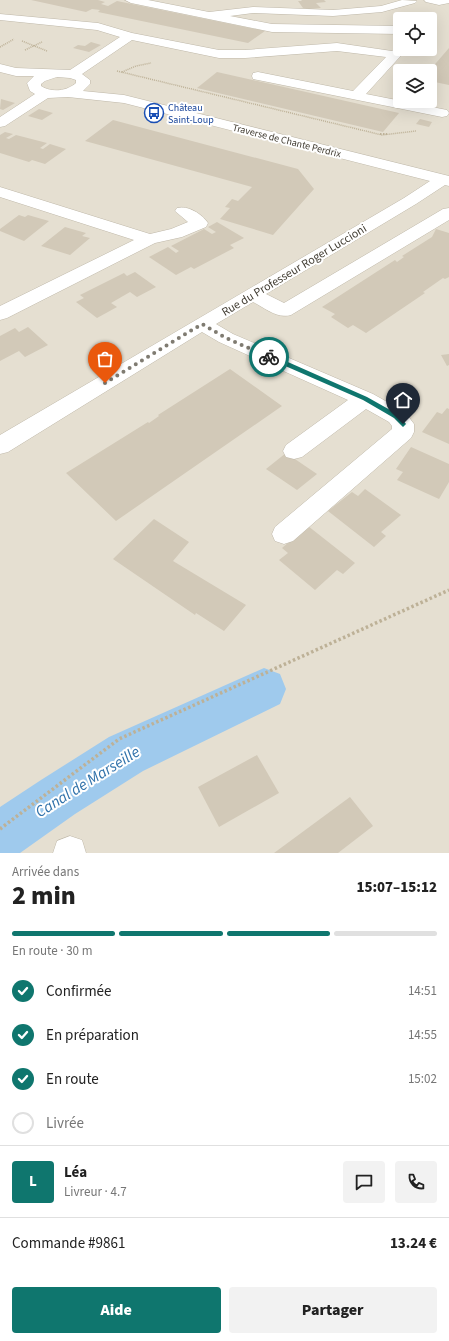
<!DOCTYPE html>
<html lang="fr">
<head>
<meta charset="utf-8">
<style>
  body { margin:0; font-family:"Source Sans 3",sans-serif; background:#f2f2f2; color:#222; height:100vh; display:flex; flex-direction:column; font-size:15px; white-space:nowrap }
  * { box-sizing:border-box; margin:0 }
  p { font-size:13px; color:#767676 }
  .icon { flex:none; width:22px; height:22px; fill:none; stroke:currentColor; stroke-width:2; stroke-linecap:round; stroke-linejoin:round }
  .map { position:relative; height:853px; overflow:hidden }
  .panel { display:flex; flex-direction:column; background:#fff; flex:1 }
  .panel>* { flex:none }
  .fabs { position:absolute; left:393px; top:12px; display:grid; gap:8px }
  .fabs a { display:grid; place-items:center; width:44px; height:44px; border-radius:4px; background:#fff; box-shadow:0 4px 16px #0002; font-size:20px }
  .pin { position:absolute; display:grid; place-items:center; width:34px; height:34px; color:#fff; margin:-41px -17px; border-radius:50% 50% 50% 0; rotate:-45deg; box-shadow:0 0 4px #0007 }
  .pin .icon { rotate:45deg }
  .courier { position:absolute; display:grid; place-items:center; width:40px; height:40px; margin:-20px; border:3px solid #0f766e; border-radius:50%; background:#fff; color:#222; box-shadow:0 1px 5px #0007 }
  .headline em { font-style:normal; font-weight:800 }
  .headline div { display:flex; flex-direction:column-reverse }
  .headline { display:flex; align-items:center; justify-content:space-between; height:68px; padding:0 12px }
  h1 { font-size:26px; font-weight:800; line-height:30px }
  .bar { display:grid; grid-template-columns:repeat(4,1fr); gap:6px 4px; align-content:center; height:48px; padding:0 12px }
  .bar i { height:5px; border-radius:3px; background:#e0e0e0 }
  .bar .on { background:#0f766e }
  .bar p { grid-column:span 4 }
  .line { display:flex; align-items:center; gap:10px; padding:0 12px; border-top:1px solid #e0e0e0 }
  .line div { flex:1 }
  .round { display:grid; place-items:center; flex:none; width:42px; height:42px; border-radius:4px; background:#f2f2f2 }
  ol { padding:0 12px; list-style:none }
  li { display:flex; align-items:center; gap:12px; height:44px }
  li p { margin-inline-start:auto }
  li .icon { padding:4px; border-radius:50%; background:#0f766e; color:#fff; stroke-width:4 }
  li:last-child { color:#767676 }
  li i { width:22px; height:22px; border:2px solid #e0e0e0; border-radius:50% }
  .primary-button { display:flex; gap:8px; margin-top:auto; padding:8px 12px }
  .primary-button a { flex:1; height:46px; border-radius:4px; background:#0f766e; color:#fff; font-size:16px; font-weight:800; line-height:46px; text-align:center }
  .primary-button a+a { background:#f2f2f2; color:#222 }
  .map>svg:first-child { display:block }
</style>
</head>
<body>
<div class="map">
<svg width="449" height="853" viewBox="0 0 449 853">
  <rect width="100%" height="100%" fill="#f1ede3"/>
  <!-- residential -->
  <path fill="#e5dfd1" fill-rule="evenodd" d="M0 0H449V853H0ZM400 19H430V49H400ZM400 71H430V101H400Z"/>
  <g fill="none" stroke-linecap="round" stroke-linejoin="round">
    <!-- canal -->
    <path fill="#9fcaed" fill-rule="evenodd" d="M264 668 280 674 286 689 280 704 143 771 75 814 20 853H0V807L41 780 109 737Z"/>
  </g>
  <!-- building -->
  <g fill="#d2c9b8">
    <path d="M31 0H98L105 2 101 4 108 6 117 1 265 31 248 43 98 12 100 10 92 9 86 12Z"/>
    <path d="M301 0H324L326 2 316 3 321 8 309 9 303 8 298 1H302Z"/>
    <path d="M91 42 101 45 89 52 73 48 78 45 85 46Z"/>
    <path d="M449 48V85L430 81V70Z"/>
    <path d="M217 72 399 113 383 132 197 88Z"/>
    <path d="M1 99 15 103 3 110 0 109Z"/>
    <path d="M39 109 53 113 42 120 28 116Z"/>
    <path d="M420 119 432 122 429 127 416 124Z"/>
    <path d="M113 120 298 169 314 189 273 235 220 219 230 208 225 207 232 199 238 201 252 187 85 141Z"/>
    <path d="M5 132 13 134 6 138 9 139 16 135 47 143 40 148 43 149 50 144 66 149 45 164 32 160 29 162 0 153V135Z"/>
    <path d="M19 215 25 217 28 215 49 221 24 241 0 231V229Z"/>
    <path d="M217 222 244 238 230 245 234 248 194 269 191 267 176 275 149 257 168 247 176 253 179 251 171 246 204 229 212 234 216 232 208 227Z"/>
    <path d="M65 227 86 233 82 236 90 238 70 255 41 246Z"/>
    <path d="M436 229 449 233V277L445 279 443 278 423 292 425 293 366 333 353 325 348 328 331 317 335 314 322 307 395 260 397 262 404 257 402 256 432 237Z"/>
    <path d="M135 272 156 287 137 297 130 292 111 303 117 307 97 318 76 302 84 298 80 295 124 273 127 276Z"/>
    <path d="M28 327 48 345 25 357 19 351 0 361V336L15 328 19 332Z"/>
    <path d="M449 354V365L447 366 441 355Z"/>
    <path d="M230 369 282 406 116 521 66 473 148 422 149 423 159 416 158 415Z"/>
    <path d="M447 408 449 409V444L422 432 437 412 442 414Z"/>
    <path d="M411 447 449 464V482L439 499 397 480 403 472 396 469Z"/>
    <path d="M286 453 317 474 297 490 266 469Z"/>
    <path d="M365 489 401 515 381 532 386 536 374 547 328 511 352 492 358 496Z"/>
    <path d="M154 519 189 542 173 561 246 605 224 631 196 613 195 615 113 559Z"/>
    <path d="M308 526 355 563 343 574 337 570 315 590 279 560 288 553 282 548Z"/>
    <path d="M257 755 279 793 219 827 198 787Z"/>
    <path d="M350 797 373 826 338 853H274Z"/>
  </g>
  <g fill="none" stroke-linecap="round" stroke-linejoin="round">
    <defs>
      <g id="minor">
        <path d="M125 0H148L209 12 253 7 333 10 381 6 402 0 417 1 415 3 382 12 333 16 253 13 230 16 272 24 400 26V34L272 32 131 3Z"/>
        <path d="M424 0H449V3L439 5 426 2Z"/>
        <path d="M0 14 98 23 132 33 219 50H245L337 43 392 51 397 46H400V49H407L366 94 442 109 447 110 449 113 447 116 442 117 258 80 253 79 252 76 253 73 258 72 353 91 386 57 337 51 245 58H219L132 40 82 74 90 80V84L83 91 124 95 449 176V186L445 185 416 204 266 294 284 303 443 209 449 208V220L291 315C277 319 265 308 253 302L216 324 233 334 373 394 405 412 414 424V432L411 438 293 541 284 544 275 541 272 534 275 527 392 429V426L389 422 366 409 302 457 294 459 286 457 283 451 286 445 348 400 219 342 202 332 8 452 0 454V435L404 198 430 181 124 103 68 97 48 98 5 126 0 127V117L35 94 30 91 27 83 34 76H16L0 72V64L16 68 70 70 120 37 97 30 0 20ZM57 77 70 78 76 80V83C67 91 52 93 41 86V84L45 81Z"/>
        <path d="M0 187 150 234 171 229 188 222 175 211 177 208C188 205 202 214 208 223L206 227 182 237 155 243 7 318 0 320V306L134 240 0 197Z"/>
        <path d="M70 836 82 840 86 853H53L57 841Z"/>
      </g>
    </defs>
    <!-- minor casing -->
    <use href="#minor" stroke="#bfb8a9" stroke-width="1"/>
    <!-- path-far2 -->
    <g stroke="#bdb197" stroke-width="1.5" stroke-dasharray="1 1" stroke-linecap="butt">
      <path d="M22 41 47 51"/>
      <path d="M0 47 14 39"/>
      <path d="M25 50 42 42"/>
      <path d="M117 71 382 135 416 131"/>
      <path d="M122 72 136 66 151 63"/>
    </g>
    <!-- path-far1 -->
    <path stroke="#bdb197" stroke-width="2" stroke-dasharray="1.5 1.5" stroke-linecap="butt" d="M380 134H387"/>
    <!-- path -->
    <path stroke="#bdb197" stroke-width="3.5" stroke-dasharray="2.5 2.5" stroke-linecap="butt" d="M0 829 119 739 449 590"/>
    <!-- minor -->
    <use href="#minor" fill="#fff" fill-rule="evenodd"/>
  </g>
  <!-- route -->
  <path fill="#0f766e" d="M267 355H272L367 397 399 415 406 424 403 427 394 418 363 400 267 358Z"/>
  <g fill="none" stroke-linecap="round" stroke-linejoin="round">
    <!-- done -->
    <path stroke="#7f7b71" stroke-width="4" stroke-dasharray="0 7.2" d="M105 383 202 324 226 338 269 357"/>
  </g>
  <!-- icons -->
  <defs>
    <symbol id="bus-ring" viewBox="-11 -11 22 22"><circle r="9.5" fill="#fff" stroke="#1a4fb4" stroke-width="1.5"/><path d="M-5-6H5V4H4V6H2V4H-2V6H-4V4H-5ZM-3.5-4V0h7V-4ZM-3.5 1.2v1.5H-2V1.2ZM2 1.2v1.5H3.5V1.2Z" fill="#1a4fb4"/></symbol>
  </defs>
  <g fill-rule="evenodd">
    <use href="#bus-ring" x="143" y="102" width="22" height="22"/>
  </g>
  <g text-anchor="middle" stroke-width="4" stroke-linejoin="round" paint-order="stroke">
    <!-- far-transit labels -->
    <g font-size="10" fill="#164399" stroke="#fff" text-anchor="start">
      <text x="168" y="111">Château<tspan x="168" dy="12">Saint-Loup</tspan></text>
    </g>
    <!-- far-street labels -->
    <g font-size="10" fill="#423d33" stroke="#fff">
      <text transform="translate(287 140) rotate(14)" y="4">Traverse de Chante Perdrix</text>
    </g>
    <!-- street labels -->
    <g font-size="12" fill="#423d33" stroke="#fff">
      <text transform="translate(294 270) rotate(-31)" y="4">Rue du Professeur Roger Luccioni</text>
    </g>
    <!-- near-water labels -->
    <g font-size="16" font-style="italic" fill="#3172aa" stroke="#fff">
      <text transform="translate(87 781) rotate(-32)" y="6">Canal de Marseille</text>
    </g>
  </g>
</svg>
<div class="fabs">
<a><svg class="icon" aria-label="locate" viewBox="0 0 24 24"><circle cx="12" cy="12" r="6"/><path d="M12 2v4M12 18v4M2 12h4M18 12h4"/></svg></a>
<a><svg class="icon" aria-label="layers" viewBox="0 0 24 24"><path d="M12 4l9 5-9 5-9-5zM3 14l9 5 9-5"/></svg></a>
</div>
<div class="pin" style="left:105px;top:383px;background:#ea580c"><svg class="icon" aria-label="bag" viewBox="0 0 24 24"><path d="M5 8h14l-1 12H6zM9 8a3 3 0 0 1 6 0"/></svg></div>
<div class="pin" style="left:403px;top:424px;background:#1f2937"><svg class="icon" aria-label="home" viewBox="0 0 24 24"><path d="M3 11l9-7 9 7M6 9v11h12V9"/></svg></div>
<div class="courier" style="left:269px;top:357px"><svg class="icon" aria-label="bike" viewBox="0 0 24 24"><circle cx="6" cy="16" r="4"/><circle cx="18" cy="16" r="4"/><path d="M6 16l4-8h5l3 8M10 8l3 8H6M13 5h3"/></svg></div>
</div>
<section class="panel">
<div class="headline"><div><h1>2 min</h1><p>Arrivée dans</p></div><em>15:07–15:12</em></div>
<div class="bar"><i class="on"></i><i class="on"></i><i class="on"></i><i></i><p>En route · 30 m</p></div>
<ol>
<li><svg class="icon" aria-label="check" viewBox="0 0 24 24"><path d="M5 12l5 5 9-10"/></svg>Confirmée<p>14:51</p></li>
<li><svg class="icon" aria-label="check" viewBox="0 0 24 24"><path d="M5 12l5 5 9-10"/></svg>En préparation<p>14:55</p></li>
<li><svg class="icon" aria-label="check" viewBox="0 0 24 24"><path d="M5 12l5 5 9-10"/></svg>En route<p>15:02</p></li>
<li><i></i>Livrée</li>
</ol>
<div class="line" style="height:72px"><b class="round" style="background:#0f766e;color:#fff">L</b><div><b>Léa</b><p>Livreur · 4.7</p></div><a class="round"><svg class="icon" aria-label="chat" viewBox="0 0 24 24"><path d="M4 5h16v11H9l-5 4z"/></svg></a><a class="round"><svg class="icon" aria-label="phone" viewBox="0 0 24 24"><path d="M5 4h4l2 5-3 2q2 4 5 5l2-3 5 2v4C11 20 4 13 5 4z"/></svg></a></div>
<div class="line" style="height:52px"><div>Commande #9861</div><b>13.24 €</b></div>
<div class="primary-button"><a>Aide</a><a>Partager</a></div>
</section>
</body>
</html>
